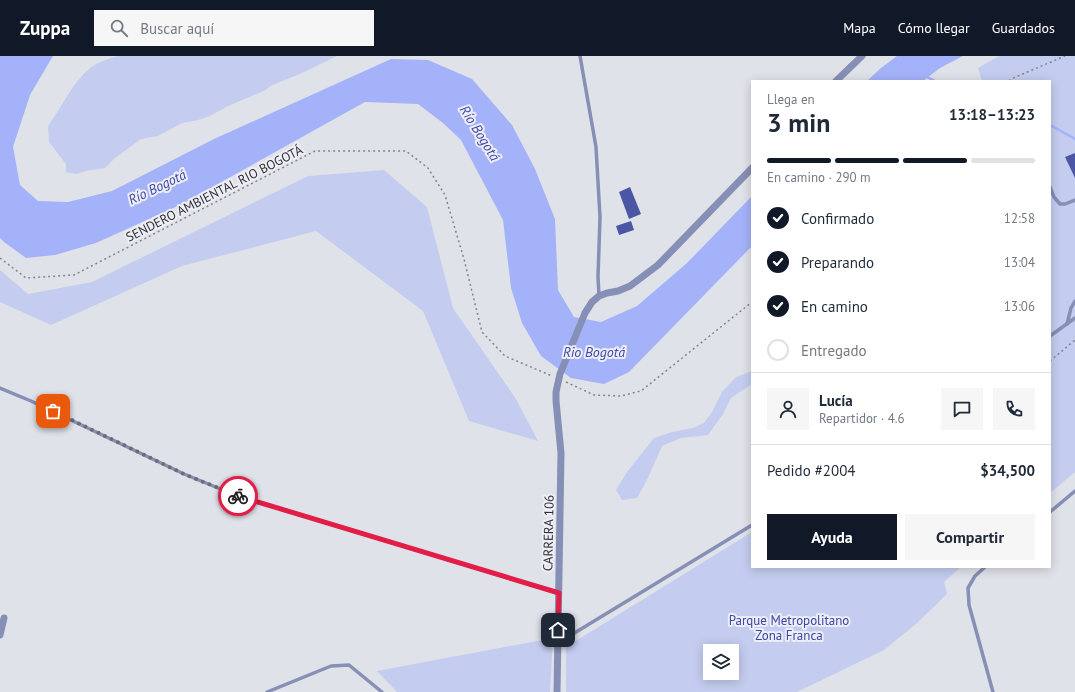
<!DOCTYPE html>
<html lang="es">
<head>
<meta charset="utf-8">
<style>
  body { margin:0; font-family:"PT Sans",sans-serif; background:#f6f6f7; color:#1f2937; height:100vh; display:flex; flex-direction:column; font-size:15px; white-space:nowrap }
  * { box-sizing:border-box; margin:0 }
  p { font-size:13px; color:#747a83 }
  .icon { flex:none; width:22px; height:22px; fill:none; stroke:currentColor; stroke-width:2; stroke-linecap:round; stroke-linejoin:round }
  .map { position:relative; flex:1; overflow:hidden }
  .drawer { position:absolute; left:751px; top:24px; width:300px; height:488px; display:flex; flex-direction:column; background:#fff; border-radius:0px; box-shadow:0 2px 10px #0003 }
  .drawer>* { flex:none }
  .controls { position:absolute; left:703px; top:588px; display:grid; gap:8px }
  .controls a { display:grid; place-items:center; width:36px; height:36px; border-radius:0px; background:#fff; box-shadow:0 2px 10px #0003; font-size:20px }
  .pin { position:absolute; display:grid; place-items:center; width:34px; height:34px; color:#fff; margin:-17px; border-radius:8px; box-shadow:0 2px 6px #0006 }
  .courier { position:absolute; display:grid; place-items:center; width:40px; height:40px; margin:-20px; border:3px solid #e11d48; border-radius:50%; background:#fff; color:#222; box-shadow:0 1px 5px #0007 }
  .summary em { font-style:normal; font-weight:600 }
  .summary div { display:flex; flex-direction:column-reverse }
  .summary { display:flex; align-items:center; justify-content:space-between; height:68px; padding:0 16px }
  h1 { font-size:26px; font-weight:600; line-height:30px }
  .bar { display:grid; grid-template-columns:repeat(4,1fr); gap:6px 4px; align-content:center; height:48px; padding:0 16px }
  .bar i { height:5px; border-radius:3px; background:#e0e1e3 }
  .bar .selected { background:#111827 }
  .bar p { grid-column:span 4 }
  .line { display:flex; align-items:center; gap:10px; padding:0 16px; border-top:1px solid #e0e1e3 }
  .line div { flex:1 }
  .round { display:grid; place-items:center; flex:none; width:42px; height:42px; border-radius:0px; background:#f6f6f7 }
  ol { padding:0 16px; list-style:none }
  li { display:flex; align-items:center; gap:12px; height:44px }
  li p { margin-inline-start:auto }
  li .icon { padding:4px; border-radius:50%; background:#111827; color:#fff; stroke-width:4 }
  li:last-child { color:#747a83 }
  li i { width:22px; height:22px; border:2px solid #e0e1e3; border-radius:50% }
  .primary-button { display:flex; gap:8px; margin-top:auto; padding:8px 16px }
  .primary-button a { flex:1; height:46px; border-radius:0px; background:#111827; color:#fff; font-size:16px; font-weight:600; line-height:46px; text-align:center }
  .primary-button a+a { background:#f6f6f7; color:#1f2937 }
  header { display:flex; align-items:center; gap:24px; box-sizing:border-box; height:56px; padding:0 20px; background:#111827; color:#fff }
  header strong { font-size:19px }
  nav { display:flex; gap:22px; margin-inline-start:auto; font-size:14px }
  .search { width:280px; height:36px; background:#f6f6f7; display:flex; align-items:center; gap:10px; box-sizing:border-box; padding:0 14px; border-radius:0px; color:#747a83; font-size:15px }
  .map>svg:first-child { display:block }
</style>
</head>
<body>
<header>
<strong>Zuppa</strong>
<div class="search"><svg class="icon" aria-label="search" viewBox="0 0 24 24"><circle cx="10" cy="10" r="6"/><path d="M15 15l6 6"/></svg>Buscar aquí</div>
<nav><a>Mapa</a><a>Cómo llegar</a><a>Guardados</a></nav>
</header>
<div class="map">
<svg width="1075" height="636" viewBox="0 0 1075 636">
  <rect width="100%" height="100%" fill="#e0e2e9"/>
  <!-- green -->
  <g fill="#c4cdef" fill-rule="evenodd">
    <path d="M118 0H337L300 18 270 30 266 34 228 50 210 60 198 64 182 67 158 80 141 83 115 102 105 112 86 115 77 118 66 116V108L49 86 48 70 50 67C63 49 72 27 90 12 98 6 108 3 118 0Z"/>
    <path d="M999 0H1075V416L1050 437V25H982L978 12Z"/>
    <path d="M384 114 427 151 453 252 516 343 538 385 469 365 423 255 316 175 182 210 51 269 0 246V214L28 238 92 226 308 120Z"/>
    <path d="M752 315V328L731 342 723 358 708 379 681 382 662 390 647 424 637 442 622 444 616 434 627 416 654 382 672 376 693 372 704 367 712 356 722 336 736 321Z"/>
    <path d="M752 476V511H961L944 526 947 538 916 568 884 594 797 636H566V591ZM710 595H732V617H710Z"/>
    <path d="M553 582 550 636H397L377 615Z"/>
  </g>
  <!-- water -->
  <g fill="#a4b3f9">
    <path d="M0 0H53L30 39 13 91 20 129 38 145 68 146 112 135 214 83 391 3 428 4 472 23 512 69 535 113 555 163 558 234 574 261 601 266 637 250 687 207 752 140V190L629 316 604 328 571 322 541 300 522 267 511 232 503 164 461 84 443 67 418 48 365 46 180 149 96 187 55 199 26 202 4 186 0 182Z"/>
    <path d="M897 0H963L940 12 923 25H867L881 12Z"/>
  </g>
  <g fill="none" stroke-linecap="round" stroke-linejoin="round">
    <!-- stream -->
    <g stroke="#a4b3f9" stroke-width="2.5">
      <path d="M927 21 935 25"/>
      <path d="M1050 69 1075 83"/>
    </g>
  </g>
  <!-- building -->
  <g fill="#4b56a5">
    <path d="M1075 97V122L1065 101Z"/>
    <path d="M630 131 641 158 629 163 619 136Z"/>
    <path d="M631 165 634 174 619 179 616 170Z"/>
  </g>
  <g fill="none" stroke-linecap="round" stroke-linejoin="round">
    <!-- path -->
    <g stroke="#838589" stroke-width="1.5" stroke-dasharray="2 3" stroke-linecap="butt">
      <path d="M1009 25 1011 23 1065 0"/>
      <path d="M0 202 26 222 74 219 315 95H406L428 112 445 139 464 203 482 276 505 300 552 320"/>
      <path d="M1050 305 1075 284"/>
      <path d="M566 326 594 339 621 340 641 335 752 246"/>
    </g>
    <!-- lane -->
    <g stroke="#868fb5" stroke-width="3.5">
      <path d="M580 0 596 91 600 161 598 221 599 240"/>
      <path d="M1050 131 1054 141 1060 148H1065L1075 144"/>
      <path d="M1067 268 1071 252 1075 245"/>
      <path d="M1050 280 1075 262"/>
      <path d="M0 332 31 345 184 418 235 439 558 537"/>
      <path d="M1050 456 1075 435"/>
      <path d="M985 511 975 520 968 532 969 549 993 636"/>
      <path d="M558 587 752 469"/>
      <path d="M267 636 331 610 349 609 382 636"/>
    </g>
    <!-- street -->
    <g stroke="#868fb5" stroke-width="7">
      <path d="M836 25 862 0"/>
      <path d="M0 579 4 562"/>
      <path d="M557 636 561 397 556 345V336L560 318 585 257 592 246 599 240 607 237 618 235 630 230 658 209 752 112"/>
    </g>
  </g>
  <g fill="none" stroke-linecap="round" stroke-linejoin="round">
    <!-- done -->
    <path stroke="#6c6e71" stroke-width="4" stroke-dasharray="0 7.2" d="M53 355 184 418 238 440"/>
    <!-- route -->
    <path stroke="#e11d48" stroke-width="5" d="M238 440 559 537 558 574"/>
  </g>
  <g text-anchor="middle" stroke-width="4" stroke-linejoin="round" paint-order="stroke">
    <!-- street labels -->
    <g font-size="13" fill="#2e2f31" stroke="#eeeff6">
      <text transform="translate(214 137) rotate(-27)" y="5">SENDERO AMBIENTAL RIO BOGOTÁ</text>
      <text transform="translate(548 477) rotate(-89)" y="5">CARRERA 106</text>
    </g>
    <!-- park labels -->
    <g font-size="13" fill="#3c44a6" stroke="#eeeff6">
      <text x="789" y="569">Parque Metropolitano<tspan x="789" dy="15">Zona Franca</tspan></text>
    </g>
    <!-- water labels -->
    <g font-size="14" font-style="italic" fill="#3f48ab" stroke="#eeeff6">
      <text transform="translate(480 77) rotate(58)" y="5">Río Bogotá</text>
      <text transform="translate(157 131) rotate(-26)" y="5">Río Bogotá</text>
      <text x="594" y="301">Rio Bogotá</text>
    </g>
  </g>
</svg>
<div class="controls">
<a><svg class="icon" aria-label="layers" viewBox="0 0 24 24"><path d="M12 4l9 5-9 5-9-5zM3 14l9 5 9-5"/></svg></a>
</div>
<div class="pin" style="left:53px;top:355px;background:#ea580c"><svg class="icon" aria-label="bag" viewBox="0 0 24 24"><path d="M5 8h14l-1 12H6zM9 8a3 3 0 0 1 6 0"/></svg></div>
<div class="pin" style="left:558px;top:574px;background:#1f2937"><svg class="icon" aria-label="home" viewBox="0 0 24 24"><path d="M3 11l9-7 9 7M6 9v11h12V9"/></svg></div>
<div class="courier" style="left:238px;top:440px"><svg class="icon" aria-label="bike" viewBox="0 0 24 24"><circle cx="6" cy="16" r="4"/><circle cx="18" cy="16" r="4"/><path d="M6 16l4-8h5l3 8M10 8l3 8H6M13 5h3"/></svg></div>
<section class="drawer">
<div class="summary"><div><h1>3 min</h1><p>Llega en</p></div><em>13:18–13:23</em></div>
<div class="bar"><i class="selected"></i><i class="selected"></i><i class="selected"></i><i></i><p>En camino · 290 m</p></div>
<ol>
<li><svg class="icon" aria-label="check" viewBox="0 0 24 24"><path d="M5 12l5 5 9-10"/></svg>Confirmado<p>12:58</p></li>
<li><svg class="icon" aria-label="check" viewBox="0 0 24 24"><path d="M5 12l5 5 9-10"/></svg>Preparando<p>13:04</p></li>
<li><svg class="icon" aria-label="check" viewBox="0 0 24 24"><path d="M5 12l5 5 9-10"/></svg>En camino<p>13:06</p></li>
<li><i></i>Entregado</li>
</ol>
<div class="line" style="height:72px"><a class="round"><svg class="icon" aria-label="person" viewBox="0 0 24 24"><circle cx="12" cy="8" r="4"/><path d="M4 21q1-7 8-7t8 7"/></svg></a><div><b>Lucía</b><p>Repartidor · 4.6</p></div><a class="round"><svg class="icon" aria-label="chat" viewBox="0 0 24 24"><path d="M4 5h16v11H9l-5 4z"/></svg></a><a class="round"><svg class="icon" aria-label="phone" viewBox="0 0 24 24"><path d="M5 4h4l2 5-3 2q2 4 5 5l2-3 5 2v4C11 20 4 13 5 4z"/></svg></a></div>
<div class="line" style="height:52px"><div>Pedido #2004</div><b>$34,500</b></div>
<div class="primary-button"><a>Ayuda</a><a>Compartir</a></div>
</section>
</div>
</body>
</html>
